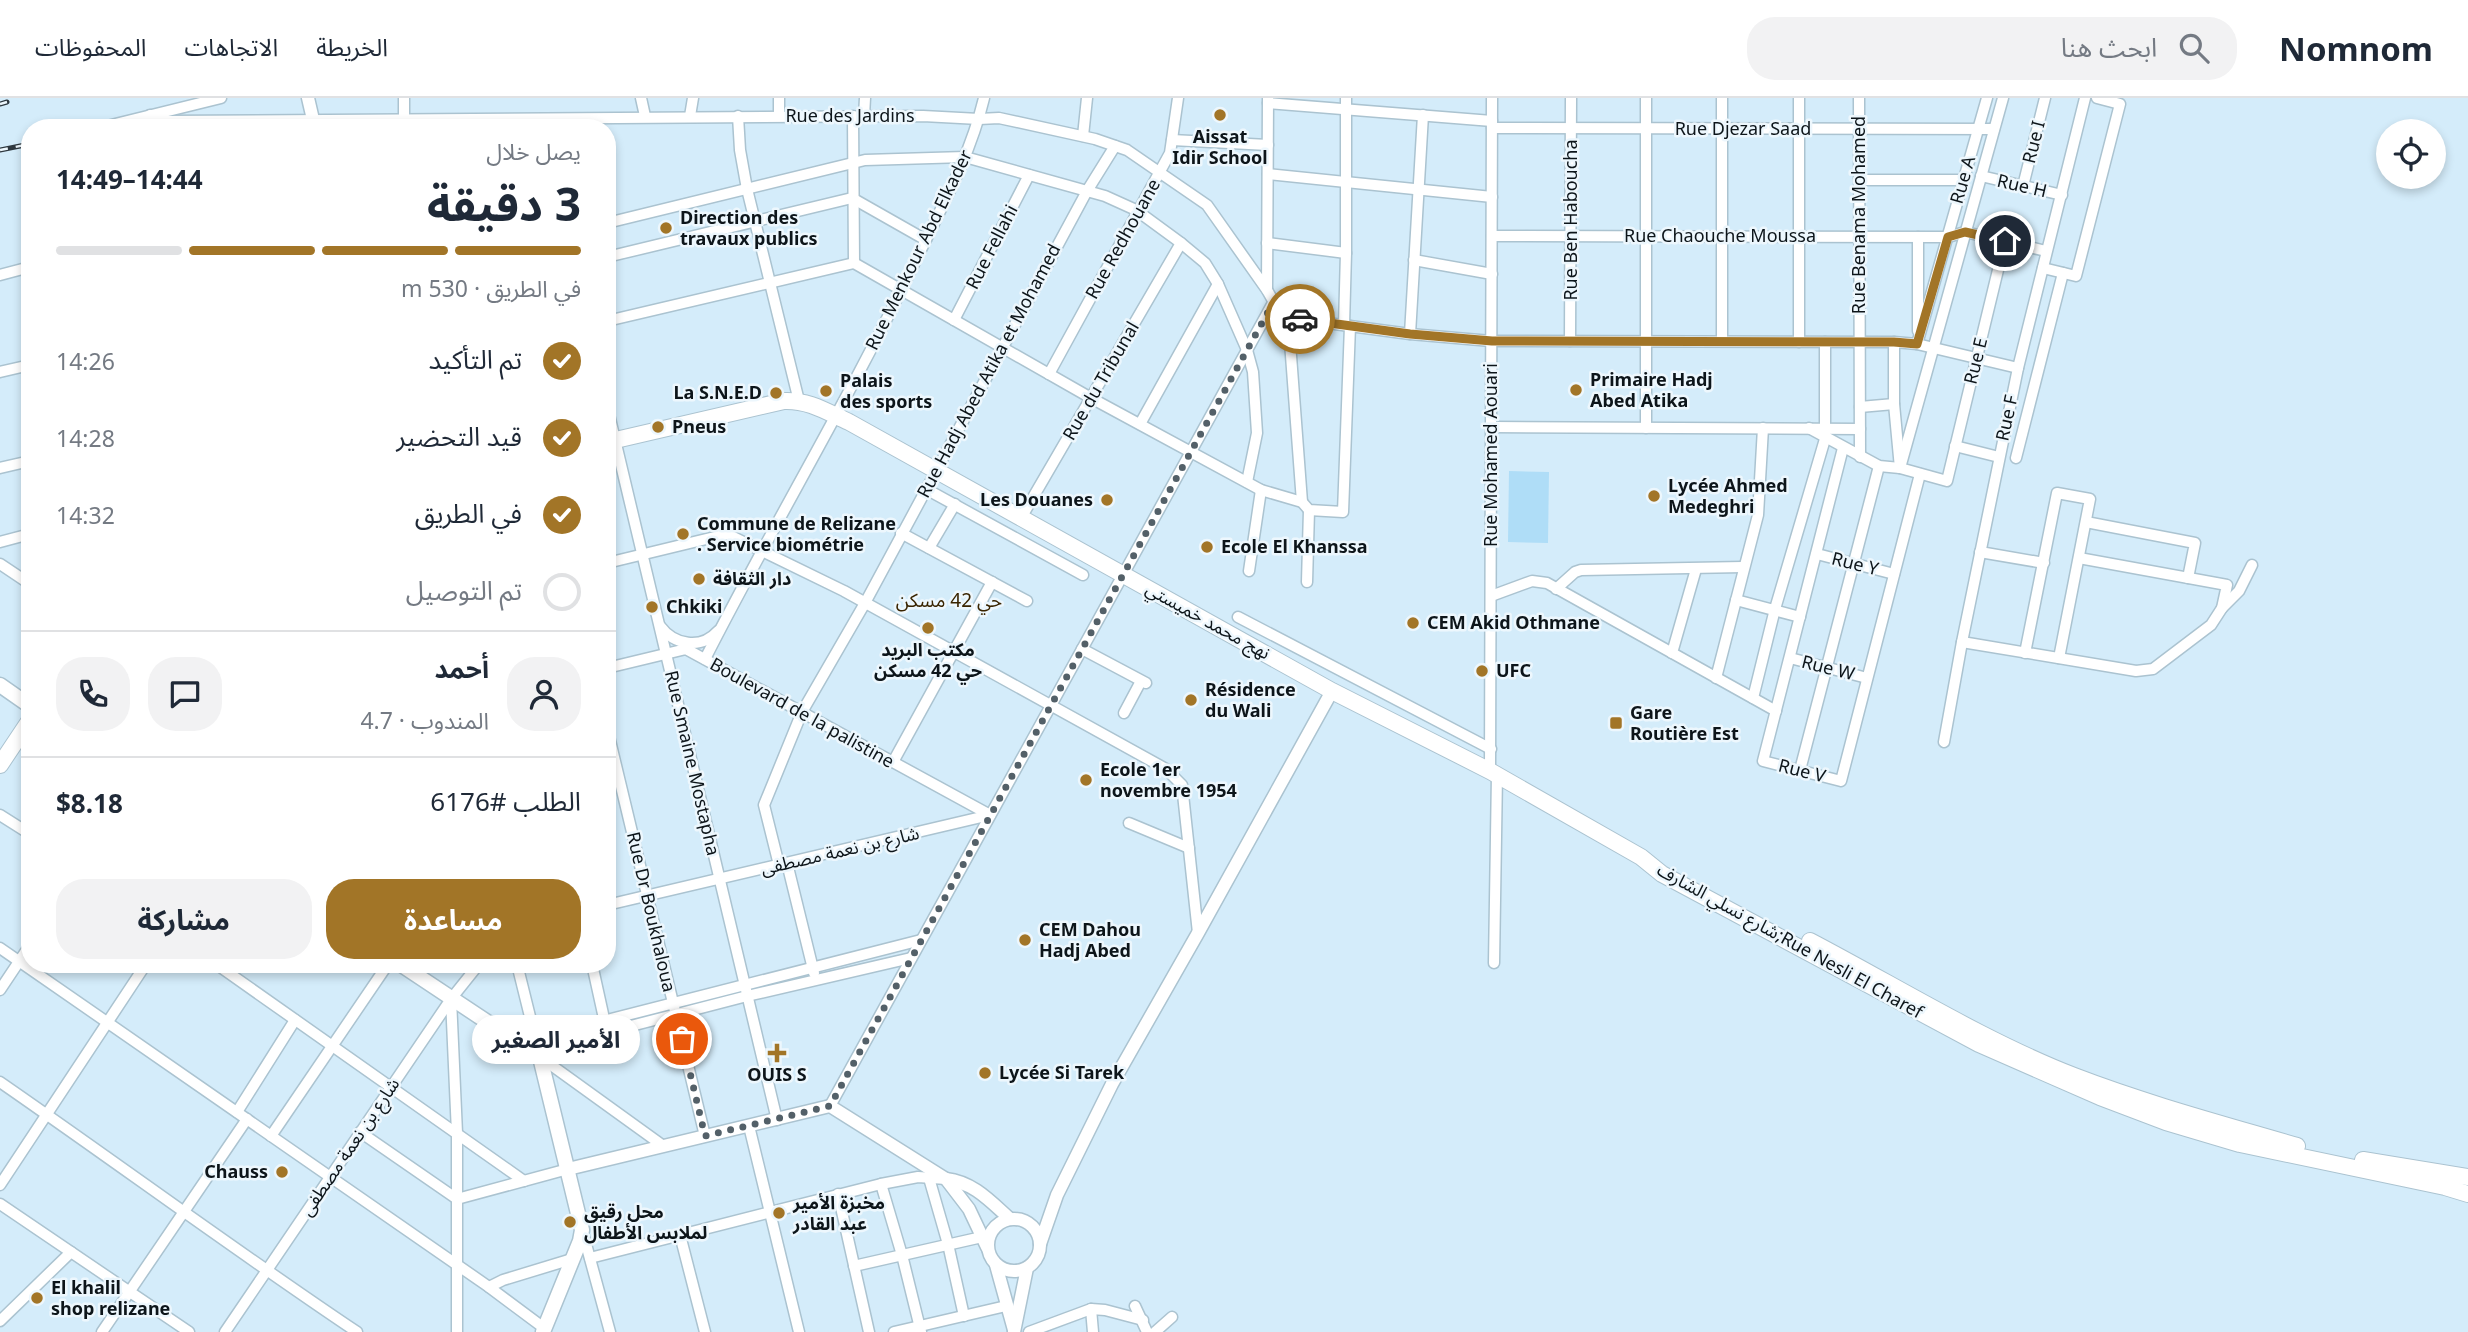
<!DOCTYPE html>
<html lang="ar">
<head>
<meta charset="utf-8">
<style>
  body { margin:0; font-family:"Noto Sans","Noto Sans Arabic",sans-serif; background:#f2f2f3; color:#1f2937; direction:rtl; height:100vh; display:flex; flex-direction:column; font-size:26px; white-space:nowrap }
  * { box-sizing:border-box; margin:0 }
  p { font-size:23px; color:#747a83 }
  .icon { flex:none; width:38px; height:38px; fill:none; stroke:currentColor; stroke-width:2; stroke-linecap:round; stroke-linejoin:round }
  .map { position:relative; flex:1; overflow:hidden; direction:ltr }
  .details { position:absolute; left:21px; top:21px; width:595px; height:854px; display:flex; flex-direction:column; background:#fff; border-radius:28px; box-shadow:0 4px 10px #0003; direction:rtl }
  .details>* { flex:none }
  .controls { position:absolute; left:2376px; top:21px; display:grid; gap:14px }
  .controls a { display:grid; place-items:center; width:70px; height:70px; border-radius:50%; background:#fff; box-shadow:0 4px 10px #0003; font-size:35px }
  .pin { position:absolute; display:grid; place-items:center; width:60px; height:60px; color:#fff; margin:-30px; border:4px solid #fff; border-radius:50%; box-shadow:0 2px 7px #0007 }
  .courier { position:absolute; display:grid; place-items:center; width:70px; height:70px; margin:-35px; border:5px solid #a27527; border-radius:50%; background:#fff; color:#222; box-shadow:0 2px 9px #0007 }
  .bubble { position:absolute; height:49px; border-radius:24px; background:#fff; box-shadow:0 4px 10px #0003; font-size:23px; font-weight:700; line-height:49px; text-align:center; direction:rtl }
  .summary em { font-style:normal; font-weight:700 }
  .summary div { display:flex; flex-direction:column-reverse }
  .summary { display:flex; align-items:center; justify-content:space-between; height:119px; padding:0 35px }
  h1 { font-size:46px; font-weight:700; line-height:52px }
  .bar { display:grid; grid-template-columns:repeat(4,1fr); gap:10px 7px; align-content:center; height:84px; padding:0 35px }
  .bar i { height:9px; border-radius:5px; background:#e0e1e3 }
  .bar .current { background:#a27527 }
  .bar p { grid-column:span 4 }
  .line { display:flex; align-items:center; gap:18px; padding:0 35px; border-top:2px solid #e0e1e3 }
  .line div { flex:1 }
  .round { display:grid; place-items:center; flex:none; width:74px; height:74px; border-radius:28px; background:#f2f2f3 }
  ol { padding:0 35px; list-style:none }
  li { display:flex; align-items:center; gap:21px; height:77px }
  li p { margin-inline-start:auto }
  li .icon { padding:7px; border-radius:50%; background:#a27527; color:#fff; stroke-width:4 }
  li:last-child { color:#747a83 }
  li i { width:38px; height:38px; border:4px solid #e0e1e3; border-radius:50% }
  .action { display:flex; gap:14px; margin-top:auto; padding:14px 35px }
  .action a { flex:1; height:80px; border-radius:28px; background:#a27527; color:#fff; font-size:28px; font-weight:700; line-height:80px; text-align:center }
  .action a+a { background:#f2f2f3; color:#1f2937 }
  header { display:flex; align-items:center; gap:42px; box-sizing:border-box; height:98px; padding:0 35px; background:#fff; border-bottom:2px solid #e0e1e3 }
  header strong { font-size:33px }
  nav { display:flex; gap:38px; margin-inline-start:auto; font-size:24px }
  .search { width:490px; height:63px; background:#f2f2f3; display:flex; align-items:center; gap:18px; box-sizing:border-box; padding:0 24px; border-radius:28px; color:#747a83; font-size:26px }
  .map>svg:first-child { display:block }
</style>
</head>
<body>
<header>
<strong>Nomnom</strong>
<div class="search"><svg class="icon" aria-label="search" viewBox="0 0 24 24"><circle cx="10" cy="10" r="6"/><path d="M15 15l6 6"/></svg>ابحث هنا</div>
<nav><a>الخريطة</a><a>الاتجاهات</a><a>المحفوظات</a></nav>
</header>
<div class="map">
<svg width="2468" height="1234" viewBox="0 0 2468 1234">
  <rect width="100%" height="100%" fill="#d4ecfa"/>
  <!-- garden -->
  <path fill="#afddf7" d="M1509 373 1549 374 1548 445 1508 444Z"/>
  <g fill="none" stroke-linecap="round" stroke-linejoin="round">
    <defs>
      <g id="minor">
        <path d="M404 0V20"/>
        <path d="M641 0 645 18"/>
        <path d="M779 0V18"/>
        <path d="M1859 0 1860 359"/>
        <path d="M1268 5 1492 23"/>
        <path d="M150 17 166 23 923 18 979 21 999 20 1095 41 1127 52 1207 107 1267 192 1289 231 1302 404"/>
        <path d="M690 18 693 0"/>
        <path d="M738 18 740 52 747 91 799 303"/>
        <path d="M853 18 854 165"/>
        <path d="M864 18 865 0"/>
        <path d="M99 30 221 0"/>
        <path d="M1492 30 1994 31"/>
        <path d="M1083 38 1087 0"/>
        <path d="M1172 42 1268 47"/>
        <path d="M1268 76 1492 99"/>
        <path d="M1981 78 2062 97"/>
        <path d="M1859 82H1963"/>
        <path d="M2023 88 2045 0"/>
        <path d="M607 125 865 62 965 59 1105 98 1136 112 1181 145 1205 165 1218 186 1247 252 1253 274 1257 335 1247 384"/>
        <path d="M1492 138 1948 139 1965 134 2046 153"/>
        <path d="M1267 145 1346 155"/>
        <path d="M607 159 852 100 926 142"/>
        <path d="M1414 162 1492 176"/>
        <path d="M854 165 1091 300 1261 392 1302 404 1309 412 1343 414 1350 228"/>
        <path d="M2043 170 2076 178 2120 6 2097 0"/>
        <path d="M0 177 30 169"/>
        <path d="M1267 192 1268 0"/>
        <path d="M1282 219 1410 236 1491 243 1894 244 1917 246 2018 270"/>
        <path d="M954 222 1029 77"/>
        <path d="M607 223 854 165"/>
        <path d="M1344 227 1346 155V0"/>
        <path d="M1918 233V139"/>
        <path d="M1410 236 1423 17"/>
        <path d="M1570 243 1571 0"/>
        <path d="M1722 243V0"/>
        <path d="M1799 244V0"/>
        <path d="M1894 244V306L1900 370 1947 383 2005 143"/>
        <path d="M1917 246 1987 0"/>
        <path d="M0 274 30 267"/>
        <path d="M1049 276 1170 55 1178 0"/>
        <path d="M607 308 777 1022"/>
        <path d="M1860 309 1894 306"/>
        <path d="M1140 326 1218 186"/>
        <path d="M1492 329 1860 331"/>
        <path d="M1646 330V0"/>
        <path d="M1809 330 1879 368 1900 370 2003 0"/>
        <path d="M1955 348 1999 359"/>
        <path d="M1843 350 1763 663 1841 683 1920 376"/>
        <path d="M2016 360 2063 175"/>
        <path d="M0 370 30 363"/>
        <path d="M926 391 1083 477"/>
        <path d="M1021 420 1181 145"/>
        <path d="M2086 424 2195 445 2188 480"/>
        <path d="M901 435 1027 503"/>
        <path d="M0 444 30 436"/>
        <path d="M929 450 955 406"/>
        <path d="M1980 454 2044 465"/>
        <path d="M1817 456 1894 476"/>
        <path d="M607 465 727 436 844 493 1166 671 1182 687 1198 835"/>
        <path d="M0 466 30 486"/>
        <path d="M1249 473 1261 392"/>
        <path d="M1307 484 1309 412"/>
        <path d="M1556 491 1575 474 1581 472 1743 469"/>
        <path d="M1491 498 1532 483 1547 485 1776 613"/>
        <path d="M1736 502 1800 519"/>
        <path d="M2222 510 2239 493 2252 467"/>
        <path d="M1238 519 1491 651"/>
        <path d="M660 528C674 547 701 552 718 533"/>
        <path d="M1962 544 2136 573 2153 571 2211 527 2222 510 2227 487 2079 460"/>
        <path d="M1082 551 1146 585"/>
        <path d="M1672 555 1696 471"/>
        <path d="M2025 555 2057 395 2090 401 2059 560"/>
        <path d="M1790 560 1867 580"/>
        <path d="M705 561C772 429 849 301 914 166 940 112 970 59 984 0"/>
        <path d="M607 570 686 551 990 717"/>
        <path d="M1716 580 1758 417 1763 330"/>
        <path d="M1753 600 1775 511 1825 341V244"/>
        <path d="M1124 615 1141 583"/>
        <path d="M607 630 705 1038"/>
        <path d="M1944 644 1962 544 2018 270 2085 0"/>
        <path d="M893 664 992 484"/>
        <path d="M1800 672 1879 368"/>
        <path d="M1490 673 1492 0"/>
        <path d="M0 717 30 736"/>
        <path d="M1129 725 1189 750"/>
        <path d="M787 765 814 875"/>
        <path d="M779 767 764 707 802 614 865 505 1087 93 1115 48"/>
        <path d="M607 807 990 717"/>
        <path d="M0 850 489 1189"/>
        <path d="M1494 865 1497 676"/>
        <path d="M216 866 524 1083"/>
        <path d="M517 866 540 959 662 1047"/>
        <path d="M592 866 605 925"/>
        <path d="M0 892 30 847"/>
        <path d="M451 901 457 1035V1234"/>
        <path d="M517 945 921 842"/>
        <path d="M538 952 747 898 911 860"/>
        <path d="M0 984C120 1067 236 1153 357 1234"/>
        <path d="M830 1008 1273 205"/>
        <path d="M237 1014 295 922"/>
        <path d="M749 1028 799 1234"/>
        <path d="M360 1034 457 1101 568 1071"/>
        <path d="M271 1038 388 866"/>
        <path d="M929 1080 948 1146 964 1218"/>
        <path d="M881 1086 902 1157 921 1234"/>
        <path d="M0 1087 146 866"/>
        <path d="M838 1096 869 1234"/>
        <path d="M0 1106 189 1234"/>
        <path d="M583 1135 610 1234"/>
        <path d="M680 1137 705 1234"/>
        <path d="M590 1160 881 1086 918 1079 946 1081"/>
        <path d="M854 1168 982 1139"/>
        <path d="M1135 1208 1147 1234"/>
        <path d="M1091 1211 1093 1234"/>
        <path d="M0 1223 71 1154"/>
        <path d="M544 1230 489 1189 503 1182 572 1161"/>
        <path d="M102 1234 247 1021"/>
        <path d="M225 1234 451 901 479 866"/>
        <path d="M894 1234 1006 1208"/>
        <path d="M1029 1234 1091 1211 1105 1212 1143 1222"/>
        <path d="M1155 1234 1172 1219"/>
      </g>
      <g id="tertiary">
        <path d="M308 0 315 30"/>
        <path d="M568 1071 830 1008 946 1081 969 1111 987 1149"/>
        <path d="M946 1081C973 1084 990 1103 1010 1121"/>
        <circle cx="1014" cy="1147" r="26"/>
        <path d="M1040 1146 1057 1097 1112 986 1198 835 1332 593"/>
        <path d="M996 1167 1014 1232"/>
        <path d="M1014 1234 1027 1170"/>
      </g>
      <g id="secondary">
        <path d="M0 587 30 608"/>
        <path d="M400 866 540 959 582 1132 580 1143 543 1234"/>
      </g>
      <g id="primary">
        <path d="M607 344 784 303C809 302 827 314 849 324L1332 593 1490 673 1641 759 1662 776 1979 946 2100 999 2166 1024 2240 1046 2445 1089 2468 1096"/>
        <path d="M0 667 30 622"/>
        <path d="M1810 843C1896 888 1984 943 2074 978 2147 1006 2222 1026 2297 1048"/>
        <path d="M2363 1062 2468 1079"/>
      </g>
    </defs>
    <!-- minor casing -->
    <use href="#minor" stroke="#abc3d0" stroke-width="13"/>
    <!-- tertiary casing -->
    <use href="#tertiary" stroke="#abc3d0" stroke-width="15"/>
    <!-- secondary casing -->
    <use href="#secondary" stroke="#abc3d0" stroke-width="17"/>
    <!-- primary casing -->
    <use href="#primary" stroke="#abc3d0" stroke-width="18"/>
    <!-- minor -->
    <use href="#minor" stroke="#fff" stroke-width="10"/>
    <!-- tertiary -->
    <use href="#tertiary" stroke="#fff" stroke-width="12"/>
    <!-- secondary -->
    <use href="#secondary" stroke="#fff" stroke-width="14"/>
    <!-- primary -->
    <use href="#primary" stroke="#fff" stroke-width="16"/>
    <defs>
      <g id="rail">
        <path d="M0 6 7 4"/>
        <path d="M0 52 30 46"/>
      </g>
    </defs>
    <!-- rail casing -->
    <use href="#rail" stroke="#2e383f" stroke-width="5"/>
    <!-- rail -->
    <use href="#rail" stroke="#edf7fd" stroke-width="2.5" stroke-dasharray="8" stroke-linecap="butt"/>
  </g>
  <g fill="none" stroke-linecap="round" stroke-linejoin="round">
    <!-- done -->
    <path stroke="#536068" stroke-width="7" stroke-dasharray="0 12.6" d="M682 941 705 1038 830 1008 1273 205 1282 219 1300 221"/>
    <!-- route -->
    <path stroke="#a27527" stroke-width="9" d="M1300 221 1410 236 1492 243 1894 244 1917 246 1948 139 1965 134 2005 143"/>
  </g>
  <!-- markers -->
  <g fill="#a27527" stroke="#edf7fd" stroke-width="2.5">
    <circle cx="1220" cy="17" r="7"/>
    <circle cx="666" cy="130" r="7"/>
    <circle cx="1576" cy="292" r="7"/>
    <circle cx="826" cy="293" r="7"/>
    <circle cx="776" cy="295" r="7"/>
    <circle cx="658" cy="329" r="7"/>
    <circle cx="1654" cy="398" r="7"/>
    <circle cx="1107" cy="402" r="7"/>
    <circle cx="683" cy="436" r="7"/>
    <circle cx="1207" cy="449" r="7"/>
    <circle cx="699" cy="481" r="7"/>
    <circle cx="652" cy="509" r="7"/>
    <circle cx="1413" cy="525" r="7"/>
    <circle cx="928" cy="530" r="7"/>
    <circle cx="1482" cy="573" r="7"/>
    <circle cx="1191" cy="602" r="7"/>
    <rect x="1609" y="618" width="14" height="14" rx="3.5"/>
    <circle cx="1086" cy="682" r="7"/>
    <circle cx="1025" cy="842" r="7"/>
    <path d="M773.5 944.5h7v7h7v7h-7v7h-7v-7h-7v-7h7z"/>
    <circle cx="985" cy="975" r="7"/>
    <circle cx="282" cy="1074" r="7"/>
    <circle cx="779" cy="1115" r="7"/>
    <circle cx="570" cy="1124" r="7"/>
    <circle cx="37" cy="1200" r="7"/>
  </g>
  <g text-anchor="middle" stroke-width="5" stroke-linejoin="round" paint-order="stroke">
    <!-- street labels -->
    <g font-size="18" fill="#0d151a" stroke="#edf7fd">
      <text x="850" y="24">Rue des Jardins</text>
      <text x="1743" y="37">Rue Djezar Saad</text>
      <text transform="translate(2034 44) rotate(-76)" y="6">Rue I</text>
      <text transform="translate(1963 82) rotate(-74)" y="6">Rue A</text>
      <text transform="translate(2022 88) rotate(13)" y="6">Rue H</text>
      <text transform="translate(1859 117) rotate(-90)" y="6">Rue Benama Mohamed</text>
      <text transform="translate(1571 122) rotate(-90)" y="6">Rue Ben Haboucha</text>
      <text x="1720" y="144">Rue Chaouche Moussa</text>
      <text transform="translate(1123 141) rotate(-61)" y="6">Rue Redhouane</text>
      <text transform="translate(992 149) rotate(-63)" y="6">Rue Fellahi</text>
      <text transform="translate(919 152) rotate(-64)" y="6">Rue Menkour Abd Elkader</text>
      <text transform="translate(1976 263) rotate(-76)" y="6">Rue E</text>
      <text transform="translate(989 273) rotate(-62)" y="6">Rue Hadj Abed Atika et Mohamed</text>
      <text transform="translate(1101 283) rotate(-60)" y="6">Rue du Tribunal</text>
      <text transform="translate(2007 320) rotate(-78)" y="6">Rue F</text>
      <text transform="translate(1491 357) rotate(-90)" y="6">Rue Mohamed Aouari</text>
      <text transform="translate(1855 466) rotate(14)" y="6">Rue Y</text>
      <text transform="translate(1208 523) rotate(29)" y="6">نهج محمد خميستي</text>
      <text transform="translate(1828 570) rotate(14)" y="6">Rue W</text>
      <text transform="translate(802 615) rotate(29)" y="6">Boulevard de la palistine</text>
      <text transform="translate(692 665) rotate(77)" y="6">Rue Smaine Mostapha</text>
      <text transform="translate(1802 673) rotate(14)" y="6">Rue V</text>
      <text transform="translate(840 753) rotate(-13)" y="6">شارع بن نعمة مصطفى</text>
      <text transform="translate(651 814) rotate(77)" y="6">Rue Dr Boukhaloua</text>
      <text transform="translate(1790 843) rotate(29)" y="6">شارع نسلي الشارف;Rue Nesli El Charef</text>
      <text transform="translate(350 1049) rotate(-56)" y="6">شارع بن نعمة مصطفى</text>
    </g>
    <!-- poi labels -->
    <g font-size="18" font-weight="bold" fill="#0d151a" stroke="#edf7fd" text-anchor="start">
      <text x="1220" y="45" text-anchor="middle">Aissat<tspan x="1220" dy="21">Idir School</tspan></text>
      <text x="680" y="126">Direction des<tspan x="680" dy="21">travaux publics</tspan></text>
      <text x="1590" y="288">Primaire Hadj<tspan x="1590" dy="21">Abed Atika</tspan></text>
      <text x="840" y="289">Palais<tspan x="840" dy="21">des sports</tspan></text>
      <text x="762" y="301" text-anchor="end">La S.N.E.D</text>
      <text x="672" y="335">Pneus</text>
      <text x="1668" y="394">Lycée Ahmed<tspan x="1668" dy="21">Medeghri</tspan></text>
      <text x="1093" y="408" text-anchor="end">Les Douanes</text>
      <text x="697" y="432">Commune de Relizane<tspan x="697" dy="21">. Service biométrie</tspan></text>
      <text x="1221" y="455">Ecole El Khanssa</text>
      <text x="713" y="487">دار الثقافة</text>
      <text x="666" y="515">Chkiki</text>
      <text x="1427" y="531">CEM Akid Othmane</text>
      <text x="928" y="558" text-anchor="middle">مكتب البريد<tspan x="928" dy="21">حي 42 مسكن</tspan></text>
      <text x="1496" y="579">UFC</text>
      <text x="1205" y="598">Résidence<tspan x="1205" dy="21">du Wali</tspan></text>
      <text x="1630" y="621">Gare<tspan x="1630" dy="21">Routière Est</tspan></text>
      <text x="1100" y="678">Ecole 1er<tspan x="1100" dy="21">novembre 1954</tspan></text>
      <text x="1039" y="838">CEM Dahou<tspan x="1039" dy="21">Hadj Abed</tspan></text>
      <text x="999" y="981">Lycée Si Tarek</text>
      <text x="777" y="983" text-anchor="middle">OUIS S</text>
      <text x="268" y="1080" text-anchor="end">Chauss</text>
      <text x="793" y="1111">مخبزة الأمير<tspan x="793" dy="21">عبد القادر</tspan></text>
      <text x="584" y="1120">محل رقيق<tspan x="584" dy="21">لملابس الأطفال</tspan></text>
      <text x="51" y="1196">El khalil<tspan x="51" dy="21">shop relizane</tspan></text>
    </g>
    <!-- neighbourhood labels -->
    <g font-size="19" fill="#392400" stroke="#edf7fd">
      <text x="949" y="509">حي 42 مسكن</text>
    </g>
  </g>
</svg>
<div class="controls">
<a><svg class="icon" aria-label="locate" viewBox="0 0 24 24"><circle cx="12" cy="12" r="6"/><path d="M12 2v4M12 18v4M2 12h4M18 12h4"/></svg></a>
</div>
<div class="pin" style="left:682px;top:941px;background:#ea580c"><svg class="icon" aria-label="bag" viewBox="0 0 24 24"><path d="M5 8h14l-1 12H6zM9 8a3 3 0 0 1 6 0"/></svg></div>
<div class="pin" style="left:2005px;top:143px;background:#1f2937"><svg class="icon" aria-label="home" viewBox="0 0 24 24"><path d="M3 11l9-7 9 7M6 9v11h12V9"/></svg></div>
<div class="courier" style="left:1300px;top:221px"><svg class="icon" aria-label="car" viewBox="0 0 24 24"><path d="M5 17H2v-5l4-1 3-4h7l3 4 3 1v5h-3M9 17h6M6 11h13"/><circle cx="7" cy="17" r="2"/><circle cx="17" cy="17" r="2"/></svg></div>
<div class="bubble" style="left:472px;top:917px;width:168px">الأمير الصغير</div>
<section class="details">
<div class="summary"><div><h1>3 دقيقة</h1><p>يصل خلال</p></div><em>14:44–14:49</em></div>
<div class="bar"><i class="current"></i><i class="current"></i><i class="current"></i><i></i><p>في الطريق · 530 m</p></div>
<ol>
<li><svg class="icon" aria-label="check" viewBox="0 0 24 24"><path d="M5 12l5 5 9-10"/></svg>تم التأكيد<p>14:26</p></li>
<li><svg class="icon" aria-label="check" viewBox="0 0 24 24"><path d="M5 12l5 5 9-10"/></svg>قيد التحضير<p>14:28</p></li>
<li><svg class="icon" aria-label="check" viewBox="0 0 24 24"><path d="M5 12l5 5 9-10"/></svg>في الطريق<p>14:32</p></li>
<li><i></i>تم التوصيل</li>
</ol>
<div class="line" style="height:126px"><a class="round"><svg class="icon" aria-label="person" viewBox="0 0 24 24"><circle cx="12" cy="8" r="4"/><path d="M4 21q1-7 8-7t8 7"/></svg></a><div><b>أحمد</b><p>المندوب · 4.7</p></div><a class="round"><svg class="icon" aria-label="chat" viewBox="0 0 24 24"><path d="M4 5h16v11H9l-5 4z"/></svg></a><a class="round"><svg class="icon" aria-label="phone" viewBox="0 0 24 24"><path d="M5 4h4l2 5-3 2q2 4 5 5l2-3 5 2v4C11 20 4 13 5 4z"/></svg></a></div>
<div class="line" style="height:91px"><div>الطلب #6176</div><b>$8.18</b></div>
<div class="action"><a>مساعدة</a><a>مشاركة</a></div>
</section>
</div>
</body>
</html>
